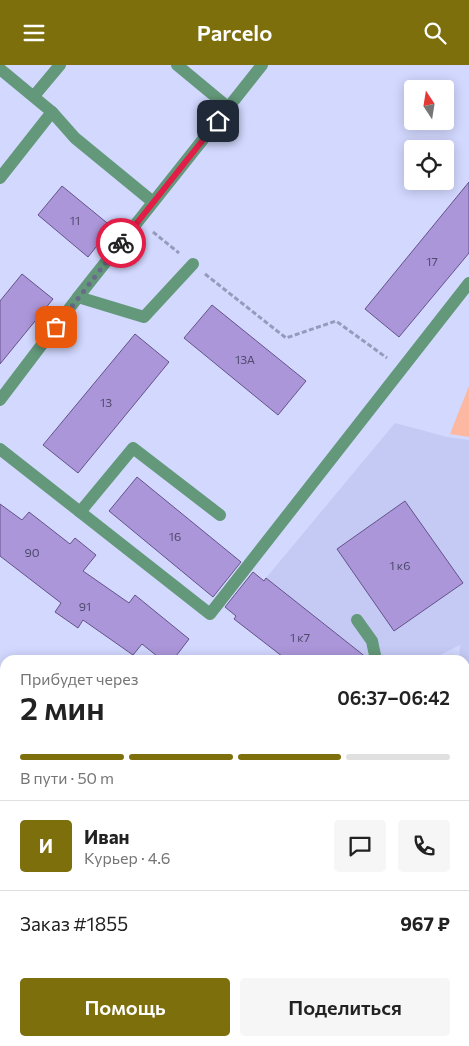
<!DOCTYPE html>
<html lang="ru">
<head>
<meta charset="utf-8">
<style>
  body { margin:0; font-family:Commissioner,sans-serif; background:#f6f6f6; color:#222; height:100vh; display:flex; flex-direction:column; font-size:19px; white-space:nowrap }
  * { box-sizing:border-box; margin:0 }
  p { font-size:16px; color:#767676 }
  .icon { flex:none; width:28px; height:28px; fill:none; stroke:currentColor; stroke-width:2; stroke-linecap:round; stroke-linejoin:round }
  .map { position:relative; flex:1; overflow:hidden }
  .side { position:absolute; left:0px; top:590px; width:470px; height:391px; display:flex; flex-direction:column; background:#fff; border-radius:15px 15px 0 0; box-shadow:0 2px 12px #0003 }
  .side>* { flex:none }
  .needle { width:32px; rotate:348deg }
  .controls { position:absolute; left:404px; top:15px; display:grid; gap:10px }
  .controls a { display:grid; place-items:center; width:50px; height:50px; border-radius:5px; background:#fff; box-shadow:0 2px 12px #0003; font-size:25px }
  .pin { position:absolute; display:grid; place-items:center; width:42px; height:42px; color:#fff; margin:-21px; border-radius:10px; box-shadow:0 2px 8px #0006 }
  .courier { position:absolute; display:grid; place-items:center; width:50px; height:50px; margin:-25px; border:4px solid #e11d48; border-radius:50%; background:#fff; color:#222; box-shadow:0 1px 6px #0007 }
  .overview em { font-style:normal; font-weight:600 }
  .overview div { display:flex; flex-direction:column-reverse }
  .overview { display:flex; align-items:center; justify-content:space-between; height:85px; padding:0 20px }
  h1 { font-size:32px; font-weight:600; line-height:38px }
  .bar { display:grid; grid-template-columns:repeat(4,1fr); gap:8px 5px; align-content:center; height:60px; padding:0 20px }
  .bar i { height:6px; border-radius:4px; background:#e0e0e0 }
  .bar .current { background:#7e6f0d }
  .bar p { grid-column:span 4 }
  .line { display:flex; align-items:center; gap:12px; padding:0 20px; border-top:1px solid #e0e0e0 }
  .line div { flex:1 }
  .round { display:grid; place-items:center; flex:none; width:52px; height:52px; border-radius:5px; background:#f6f6f6 }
  .primary-button { display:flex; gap:10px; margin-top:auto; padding:10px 20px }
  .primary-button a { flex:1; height:58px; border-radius:5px; background:#7e6f0d; color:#fff; font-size:20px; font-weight:600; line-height:58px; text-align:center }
  .primary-button a+a { background:#f6f6f6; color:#222 }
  header { display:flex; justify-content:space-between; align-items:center; height:65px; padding:0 20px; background:#7e6f0d; color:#fff; font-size:22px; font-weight:600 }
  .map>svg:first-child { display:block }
</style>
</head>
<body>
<header><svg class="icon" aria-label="menu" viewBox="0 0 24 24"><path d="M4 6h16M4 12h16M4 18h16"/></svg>Parcelo<svg class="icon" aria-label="search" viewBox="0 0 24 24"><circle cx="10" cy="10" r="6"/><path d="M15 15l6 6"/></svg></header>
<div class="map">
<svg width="469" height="981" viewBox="0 0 469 981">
  <rect width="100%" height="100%" fill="#d2d8fe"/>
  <!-- built -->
  <path fill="#c4caf4" d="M395 358 447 372 469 375V753H465V595H459L460 580 430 595H287L234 554 266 513Z"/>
  <!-- green -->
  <g fill="#fdb8a1">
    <path d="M469 321V372L450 369Z"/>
    <path d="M0 845 5 846V976H465V914H469V981H0Z"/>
  </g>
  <!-- building -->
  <g fill="#ac96da" stroke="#655289">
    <path d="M469 117V188L399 272 365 244Z"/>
    <path d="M62 121 112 162 88 192 38 150Z"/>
    <path d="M22 209 53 234 0 299V236Z"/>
    <path d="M212 240 306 316 278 350 184 273Z"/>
    <path d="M135 269 169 297 78 408 43 380Z"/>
    <path d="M137 412 241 497 213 532 109 446Z"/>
    <path d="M405 436 463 518 394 566 337 484Z"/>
    <path d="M0 439 22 455 29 447 70 479 75 473 96 490 83 506 129 538 135 530 189 574 173 595H162L142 579 133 590 83 555 78 563 55 547 61 538 0 491Z"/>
    <path d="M253 507 264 516 266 513 367 593 368 595H287L234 554 236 551 225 542Z"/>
  </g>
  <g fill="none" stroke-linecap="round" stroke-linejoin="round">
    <!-- path -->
    <g stroke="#969bbc" stroke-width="3" stroke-dasharray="5 2.5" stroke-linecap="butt">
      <path d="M153 167 179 188"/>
      <path d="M205 209 286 273 336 256 387 293"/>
      <path d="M125 981 126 976"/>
    </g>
    <!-- minor -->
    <g stroke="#63987a" stroke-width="12">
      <path d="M177 0 229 43"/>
      <path d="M0 4 52 47 0 113"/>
      <path d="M34 31 60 0"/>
      <path d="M52 47 75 73 153 137"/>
      <path d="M78 232 144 252 193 199"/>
      <path d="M0 335 78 232 262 0"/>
      <path d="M0 384 210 549 469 218"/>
      <path d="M80 447 133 383 220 450"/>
      <path d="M357 555 372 576 376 595"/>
      <path d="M0 827 5 828"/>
      <path d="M465 854H469"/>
    </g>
  </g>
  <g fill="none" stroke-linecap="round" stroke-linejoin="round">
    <!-- done -->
    <path stroke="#686b89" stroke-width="5" stroke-dasharray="0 9" d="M56 262 121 178"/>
    <!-- route -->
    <path stroke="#e11d48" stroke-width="6" d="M121 178 218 56"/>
  </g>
  <g text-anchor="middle" stroke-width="4" stroke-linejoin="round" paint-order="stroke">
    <!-- number labels -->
    <g font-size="12" fill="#4e4a6e">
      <text x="75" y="160">11</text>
      <text x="432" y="201">17</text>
      <text x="245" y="299">13А</text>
      <text x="106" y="342">13</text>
      <text x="175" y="476">16</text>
      <text x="32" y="492">90</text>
      <text x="400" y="505">1 к6</text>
      <text x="85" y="546">91</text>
      <text x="300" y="577">1 к7</text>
    </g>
  </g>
</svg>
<div class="controls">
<a><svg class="needle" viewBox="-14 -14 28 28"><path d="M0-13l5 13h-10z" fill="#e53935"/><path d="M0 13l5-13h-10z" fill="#767676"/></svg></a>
<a><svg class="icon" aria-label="locate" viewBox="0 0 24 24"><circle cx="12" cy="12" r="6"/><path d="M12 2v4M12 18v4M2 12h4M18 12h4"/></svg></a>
</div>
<div class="pin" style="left:56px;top:262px;background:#ea580c"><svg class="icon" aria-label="bag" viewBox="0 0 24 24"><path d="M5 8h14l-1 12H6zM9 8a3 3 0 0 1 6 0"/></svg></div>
<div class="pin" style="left:218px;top:56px;background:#1f2937"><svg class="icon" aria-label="home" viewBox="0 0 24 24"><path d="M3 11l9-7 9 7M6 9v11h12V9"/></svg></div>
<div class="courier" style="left:121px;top:178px"><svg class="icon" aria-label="bike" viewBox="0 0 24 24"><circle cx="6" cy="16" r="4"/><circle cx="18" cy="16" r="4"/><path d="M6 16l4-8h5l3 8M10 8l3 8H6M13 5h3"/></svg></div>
<section class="side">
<div class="overview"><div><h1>2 мин</h1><p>Прибудет через</p></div><em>06:37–06:42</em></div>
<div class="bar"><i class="current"></i><i class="current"></i><i class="current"></i><i></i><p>В пути · 50 m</p></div>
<div class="line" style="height:90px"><b class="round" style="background:#7e6f0d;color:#fff">И</b><div><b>Иван</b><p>Курьер · 4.6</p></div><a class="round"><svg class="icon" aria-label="chat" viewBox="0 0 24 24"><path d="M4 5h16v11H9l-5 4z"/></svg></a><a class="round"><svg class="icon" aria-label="phone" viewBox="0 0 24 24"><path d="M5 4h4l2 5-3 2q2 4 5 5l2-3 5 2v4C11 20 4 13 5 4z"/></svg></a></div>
<div class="line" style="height:65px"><div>Заказ #1855</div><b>967 ₽</b></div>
<div class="primary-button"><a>Помощь</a><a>Поделиться</a></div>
</section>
</div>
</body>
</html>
